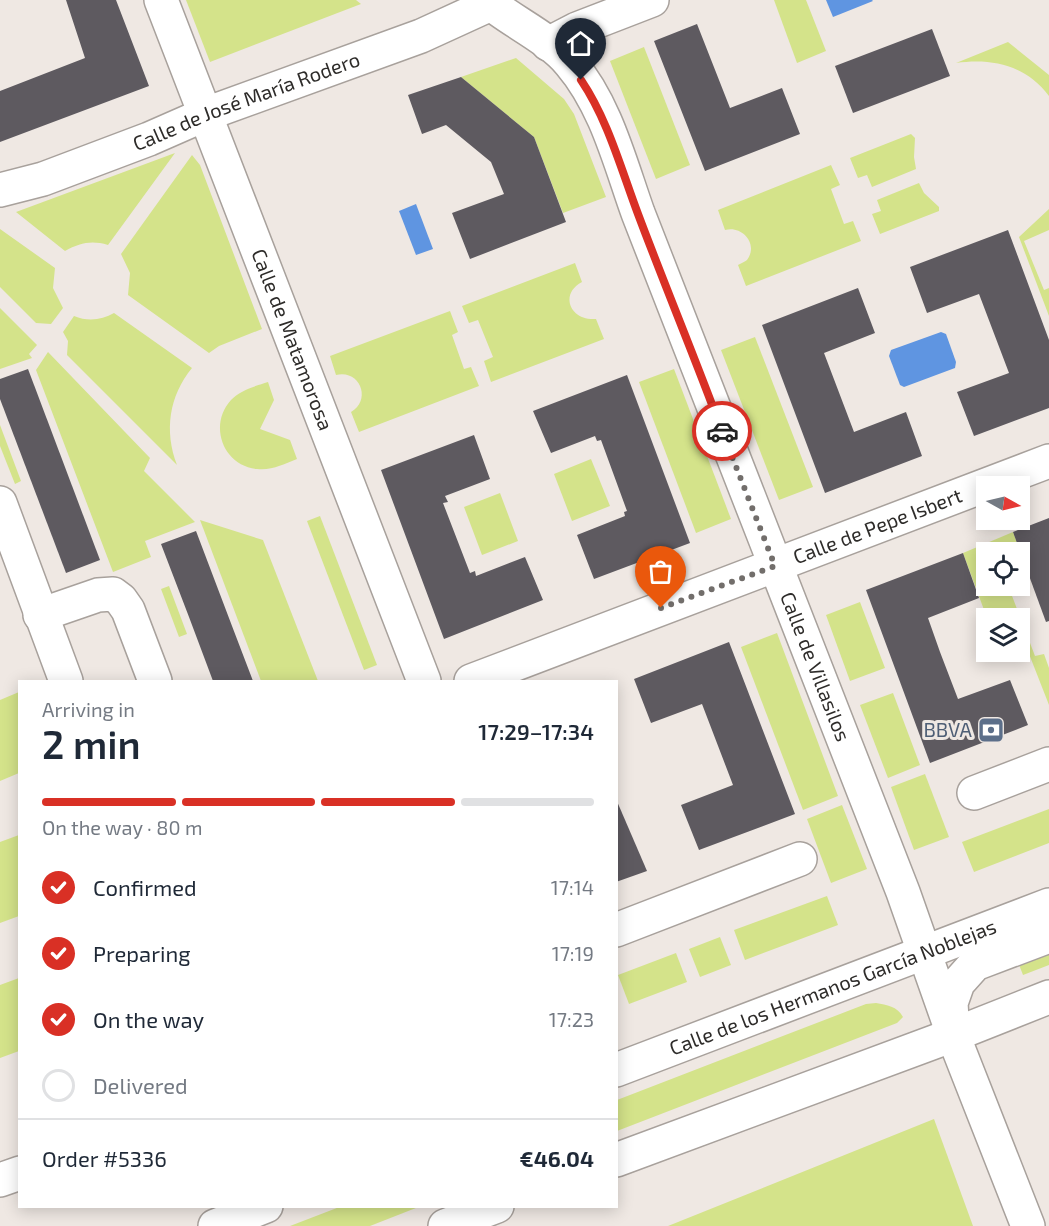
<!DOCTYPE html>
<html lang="en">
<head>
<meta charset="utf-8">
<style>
  body { margin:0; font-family:"Exo 2",sans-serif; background:#f2f2f3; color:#1f2937; height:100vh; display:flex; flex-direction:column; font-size:22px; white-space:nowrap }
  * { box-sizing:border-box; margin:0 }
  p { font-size:20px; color:#747a83 }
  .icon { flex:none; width:33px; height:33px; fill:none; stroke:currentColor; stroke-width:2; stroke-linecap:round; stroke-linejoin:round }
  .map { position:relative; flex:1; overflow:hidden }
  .side { position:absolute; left:18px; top:680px; width:600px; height:528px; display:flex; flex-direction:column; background:#fff; border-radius:0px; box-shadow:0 3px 15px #0003 }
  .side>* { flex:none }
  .needle { width:39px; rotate:98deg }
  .tools { position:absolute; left:976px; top:476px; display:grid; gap:12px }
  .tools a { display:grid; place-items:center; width:54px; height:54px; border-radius:0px; background:#fff; box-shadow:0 3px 15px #0003; font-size:30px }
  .pin { position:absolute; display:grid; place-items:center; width:51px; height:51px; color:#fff; margin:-62px -26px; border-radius:50% 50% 50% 0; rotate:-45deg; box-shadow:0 0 6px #0007 }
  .pin .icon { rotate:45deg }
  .courier { position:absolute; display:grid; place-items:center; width:60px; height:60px; margin:-30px; border:4px solid #d93025; border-radius:50%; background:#fff; color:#222; box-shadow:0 2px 8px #0007 }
  .head em { font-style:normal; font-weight:600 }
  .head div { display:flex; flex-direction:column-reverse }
  .head { display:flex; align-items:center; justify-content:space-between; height:102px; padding:0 24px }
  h1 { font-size:39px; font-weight:600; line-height:45px }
  .bar { display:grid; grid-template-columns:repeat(4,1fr); gap:9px 6px; align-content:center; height:72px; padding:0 24px }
  .bar i { height:8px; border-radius:4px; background:#e0e1e3 }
  .bar .selected { background:#d93025 }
  .bar p { grid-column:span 4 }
  .line { display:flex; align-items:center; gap:15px; padding:0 24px; border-top:2px solid #e0e1e3 }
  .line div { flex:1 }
  ol { padding:0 24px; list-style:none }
  li { display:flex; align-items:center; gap:18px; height:66px }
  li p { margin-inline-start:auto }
  li .icon { padding:6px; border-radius:50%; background:#d93025; color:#fff; stroke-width:4 }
  li:last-child { color:#747a83 }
  li i { width:33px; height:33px; border:3px solid #e0e1e3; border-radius:50% }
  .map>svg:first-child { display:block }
</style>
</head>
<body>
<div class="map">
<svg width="1049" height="1226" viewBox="0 0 1049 1226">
  <rect width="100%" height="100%" fill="#efe8e3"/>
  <!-- green -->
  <g fill="#d4e38a">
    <path d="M186 0H356L361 4 210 62Z"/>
    <path d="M774 0H806L826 51 797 63Z"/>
    <path d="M1008 42 1049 75V96C1026 65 992 58 956 63Z"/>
    <path d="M644 47 690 165 656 179 610 61Z"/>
    <path d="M516 58 564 99 574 114 606 197 563 213 534 137 461 77Z"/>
    <path d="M911 134 915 138 914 157 916 169 872 187 867 175 858 178 850 158Z"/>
    <path d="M175 153 108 245C91 240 80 243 65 251L16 212Z"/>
    <path d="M192 155 200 165 262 329 219 346 209 353 128 295 130 273 121 254Z"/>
    <path d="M831 165 840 185 831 189 844 224 853 221 861 241 746 286 738 265C741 263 745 262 747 260 759 244 742 225 725 230L718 210Z"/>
    <path d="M919 183 924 193 939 207V211L880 234 872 214 881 211 877 200Z"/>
    <path d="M1049 209V230L1024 241 1044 290 1049 288V316L1019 237Z"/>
    <path d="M0 229 55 268 53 288 63 308 51 324 36 323 0 287Z"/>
    <path d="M575 263 582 282C559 294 570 321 596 319L604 339 491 382 484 361 493 357 478 320 469 323 462 306Z"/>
    <path d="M0 308 37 345 29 354 32 358 0 369Z"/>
    <path d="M450 311 458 332 452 335 464 369 471 367 479 386 359 432 351 412C372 400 360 369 336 375L330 356Z"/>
    <path d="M114 313 192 368C169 396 164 431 177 465L67 355 68 341 63 332 74 316C88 322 102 320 114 313Z"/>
    <path d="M755 337 813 487 779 500 721 350Z"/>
    <path d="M48 352 150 458 144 471 195 522 145 541 151 557 113 572 36 370Z"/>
    <path d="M674 369 731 519 696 533 639 382Z"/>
    <path d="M268 382 274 400 260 429 290 440 297 459C284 464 271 471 257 469 223 466 208 425 231 400 240 390 256 386 268 382Z"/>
    <path d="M0 425 21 481 15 484 0 446Z"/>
    <path d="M591 459 610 506 572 521 554 474Z"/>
    <path d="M500 493 518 541 482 555 464 507Z"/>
    <path d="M320 516 377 665 364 670 307 521Z"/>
    <path d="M200 520 263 540 318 681H261Z"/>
    <path d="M1013 532 1030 579 1020 583V552H987V585H1016L1009 588 1035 656 1044 654 1049 668V705L1022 636H1020V618H987L963 553Z"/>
    <path d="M169 586 187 634 179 637 161 589Z"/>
    <path d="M860 602 885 668 850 681 826 615Z"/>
    <path d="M777 633 838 796 803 810 741 647Z"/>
    <path d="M19 692V773L0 781V700Z"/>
    <path d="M893 693 920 765 888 778 860 705Z"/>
    <path d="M925 774 949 837 914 850 891 787Z"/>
    <path d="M842 805 867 869 831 883 807 819Z"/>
    <path d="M1049 809V843L974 872 962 842Z"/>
    <path d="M19 835V916L0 923V842Z"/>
    <path d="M827 896 838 925 745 960 734 930Z"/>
    <path d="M720 937 731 965 700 977 689 949Z"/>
    <path d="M1049 950V965L1023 975 1018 962Z"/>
    <path d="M676 953 687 982 629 1004 618 975Z"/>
    <path d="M19 978V1051L0 1058V985Z"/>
    <path d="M876 1003C887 1005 897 1006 903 1017L897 1023 617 1131V1100L866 1004Z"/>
    <path d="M934 1119 973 1226H668Z"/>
    <path d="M342 1206H421L370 1226H290Z"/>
  </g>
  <!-- water -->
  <g fill="#5f95e1">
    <path d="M826 0H872L873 1 833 17Z"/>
    <path d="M416 204 433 249 416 255 399 211Z"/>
    <path d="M941 332 946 334 956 362 955 368 904 387 900 385 889 356 891 350Z"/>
  </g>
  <!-- building -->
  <g fill="#5e5a60">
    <path d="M66 0H116L149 86 0 142V91L85 58Z"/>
    <path d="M697 24 730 108 782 88 800 134 705 171 654 41Z"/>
    <path d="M932 29 950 76 853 113 835 66Z"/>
    <path d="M461 77 534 137 566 222 470 259 452 213 504 194 491 162 446 125 422 134 408 95Z"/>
    <path d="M1008 230 1049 340V408L974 436 957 392 1009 373 979 294 927 313 910 267Z"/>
    <path d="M858 288 875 333 824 353 854 432 906 412 922 456 825 493 762 325Z"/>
    <path d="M28 369 100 560 66 573 0 399V379Z"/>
    <path d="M627 375 690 543 594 579 577 535 625 516 624 512 627 511 601 440 597 441 595 436 551 453 533 411Z"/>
    <path d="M474 435 490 479 445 496 448 502 443 503 470 573 475 571 476 576 525 557 543 600 444 639 381 470Z"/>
    <path d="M1049 518V621L1046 622 1013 532Z"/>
    <path d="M196 531 232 626 253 681H213L189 617 161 544Z"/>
    <path d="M963 553 979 598 928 618 940 652 958 699 1010 680 1028 725 930 763 866 590Z"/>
    <path d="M729 642 795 814 699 850 681 805 733 785 702 704 651 723 634 679Z"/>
    <path d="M616 799 647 871 616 882Z"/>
  </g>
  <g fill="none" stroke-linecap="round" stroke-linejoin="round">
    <defs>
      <g id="street">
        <path id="s1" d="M161 0 424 681"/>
        <path id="s2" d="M486 0C512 22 548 37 570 63 606 105 620 163 638 213L903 892 953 1034"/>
        <path d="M548 44 577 29 652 0"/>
        <path id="s3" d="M0 190 43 179 149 139 206 114 421 36 491 4"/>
        <path d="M0 503 66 681"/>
        <path d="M40 615 98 595 113 594 121 600 128 610 155 681"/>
        <path id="s4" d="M471 681 1049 461"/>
        <path d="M974 793 1049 764"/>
        <path d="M616 930 800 859"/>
        <path d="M0 1180 20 1173"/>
      </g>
      <path id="secondary" d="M953 1035 1028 1226"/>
      <g id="primary">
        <path d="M953 1035 951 1003 958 983 975 964 1049 936"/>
        <path id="s5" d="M616 1070 1049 905"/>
        <path d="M616 1160 953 1035 1049 997"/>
        <path d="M215 1226 266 1206"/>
        <path d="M445 1226 497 1206"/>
      </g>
    </defs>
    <!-- street casing -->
    <use href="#street" stroke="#a8a19c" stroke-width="36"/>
    <!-- secondary casing -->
    <use href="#secondary" stroke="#a8a19c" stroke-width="36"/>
    <!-- primary casing -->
    <use href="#primary" stroke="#a8a19c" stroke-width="36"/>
    <!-- street -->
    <use href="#street" stroke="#fff" stroke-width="33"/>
    <!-- secondary -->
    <use href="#secondary" stroke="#fff" stroke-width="33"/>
    <!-- primary -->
    <use href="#primary" stroke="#fff" stroke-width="33"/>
  </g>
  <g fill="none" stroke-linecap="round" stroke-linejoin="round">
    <!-- done -->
    <path stroke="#726e6b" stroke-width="6" stroke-dasharray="0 10.8" d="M661 608 775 566 722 431"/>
    <!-- route -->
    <path stroke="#d93025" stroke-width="8" d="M581 80C608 120 621 169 638 214 665 286 695 358 722 431"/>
  </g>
  <!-- icons -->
  <defs>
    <symbol id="bank-square" viewBox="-11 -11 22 22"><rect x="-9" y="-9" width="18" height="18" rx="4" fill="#5c6f8a" stroke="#efe8e3"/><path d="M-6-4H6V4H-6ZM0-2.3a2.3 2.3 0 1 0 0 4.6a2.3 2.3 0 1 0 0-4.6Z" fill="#fff"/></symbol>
  </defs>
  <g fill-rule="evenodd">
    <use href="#bank-square" x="976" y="715" width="30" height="30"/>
  </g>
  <g text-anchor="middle" stroke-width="6" stroke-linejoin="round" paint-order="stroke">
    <!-- street labels -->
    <g font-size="20" fill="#2e2c2a" stroke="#efe8e3">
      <text dy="7" stroke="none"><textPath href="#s3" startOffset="262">Calle de José María Rodero</textPath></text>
      <text dy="7" stroke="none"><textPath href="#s1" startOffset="364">Calle de Matamorosa</textPath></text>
      <text dy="7" stroke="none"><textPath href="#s4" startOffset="435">Calle de Pepe Isbert</textPath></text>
      <text dy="7" stroke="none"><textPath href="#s2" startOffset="758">Calle de Villasilos</textPath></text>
      <text dy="7" stroke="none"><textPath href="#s5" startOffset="232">Calle de los Hermanos García Noblejas</textPath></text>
    </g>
    <!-- service labels -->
    <g font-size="20" fill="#4e5e75" stroke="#efe8e3" text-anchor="end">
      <text x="972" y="737">BBVA</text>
    </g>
  </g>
</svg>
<div class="tools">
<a><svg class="needle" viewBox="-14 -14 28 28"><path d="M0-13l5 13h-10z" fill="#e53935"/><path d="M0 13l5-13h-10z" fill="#747a83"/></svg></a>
<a><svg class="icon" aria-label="locate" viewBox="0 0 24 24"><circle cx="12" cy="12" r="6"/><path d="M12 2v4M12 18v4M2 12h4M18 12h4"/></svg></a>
<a><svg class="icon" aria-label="layers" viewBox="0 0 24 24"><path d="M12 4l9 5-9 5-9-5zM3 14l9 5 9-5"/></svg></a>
</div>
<div class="pin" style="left:661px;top:608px;background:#ea580c"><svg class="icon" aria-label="bag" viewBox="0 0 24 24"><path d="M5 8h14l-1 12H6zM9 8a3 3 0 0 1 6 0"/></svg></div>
<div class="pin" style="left:581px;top:80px;background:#1f2937"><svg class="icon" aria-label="home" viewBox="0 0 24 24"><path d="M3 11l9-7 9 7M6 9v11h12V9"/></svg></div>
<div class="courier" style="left:722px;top:431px"><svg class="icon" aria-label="car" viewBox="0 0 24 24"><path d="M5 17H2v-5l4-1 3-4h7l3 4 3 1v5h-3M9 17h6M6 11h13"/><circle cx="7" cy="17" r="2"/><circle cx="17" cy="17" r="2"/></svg></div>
<section class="side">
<div class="head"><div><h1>2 min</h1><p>Arriving in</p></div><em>17:29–17:34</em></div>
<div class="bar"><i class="selected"></i><i class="selected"></i><i class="selected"></i><i></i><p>On the way · 80 m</p></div>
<ol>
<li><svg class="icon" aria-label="check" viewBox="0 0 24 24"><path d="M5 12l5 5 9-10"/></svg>Confirmed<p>17:14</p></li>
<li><svg class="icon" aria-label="check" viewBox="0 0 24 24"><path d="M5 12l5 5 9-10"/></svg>Preparing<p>17:19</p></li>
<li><svg class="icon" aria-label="check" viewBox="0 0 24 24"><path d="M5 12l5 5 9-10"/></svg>On the way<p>17:23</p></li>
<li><i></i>Delivered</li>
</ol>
<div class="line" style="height:78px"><div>Order #5336</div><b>€46.04</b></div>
</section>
</div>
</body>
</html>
